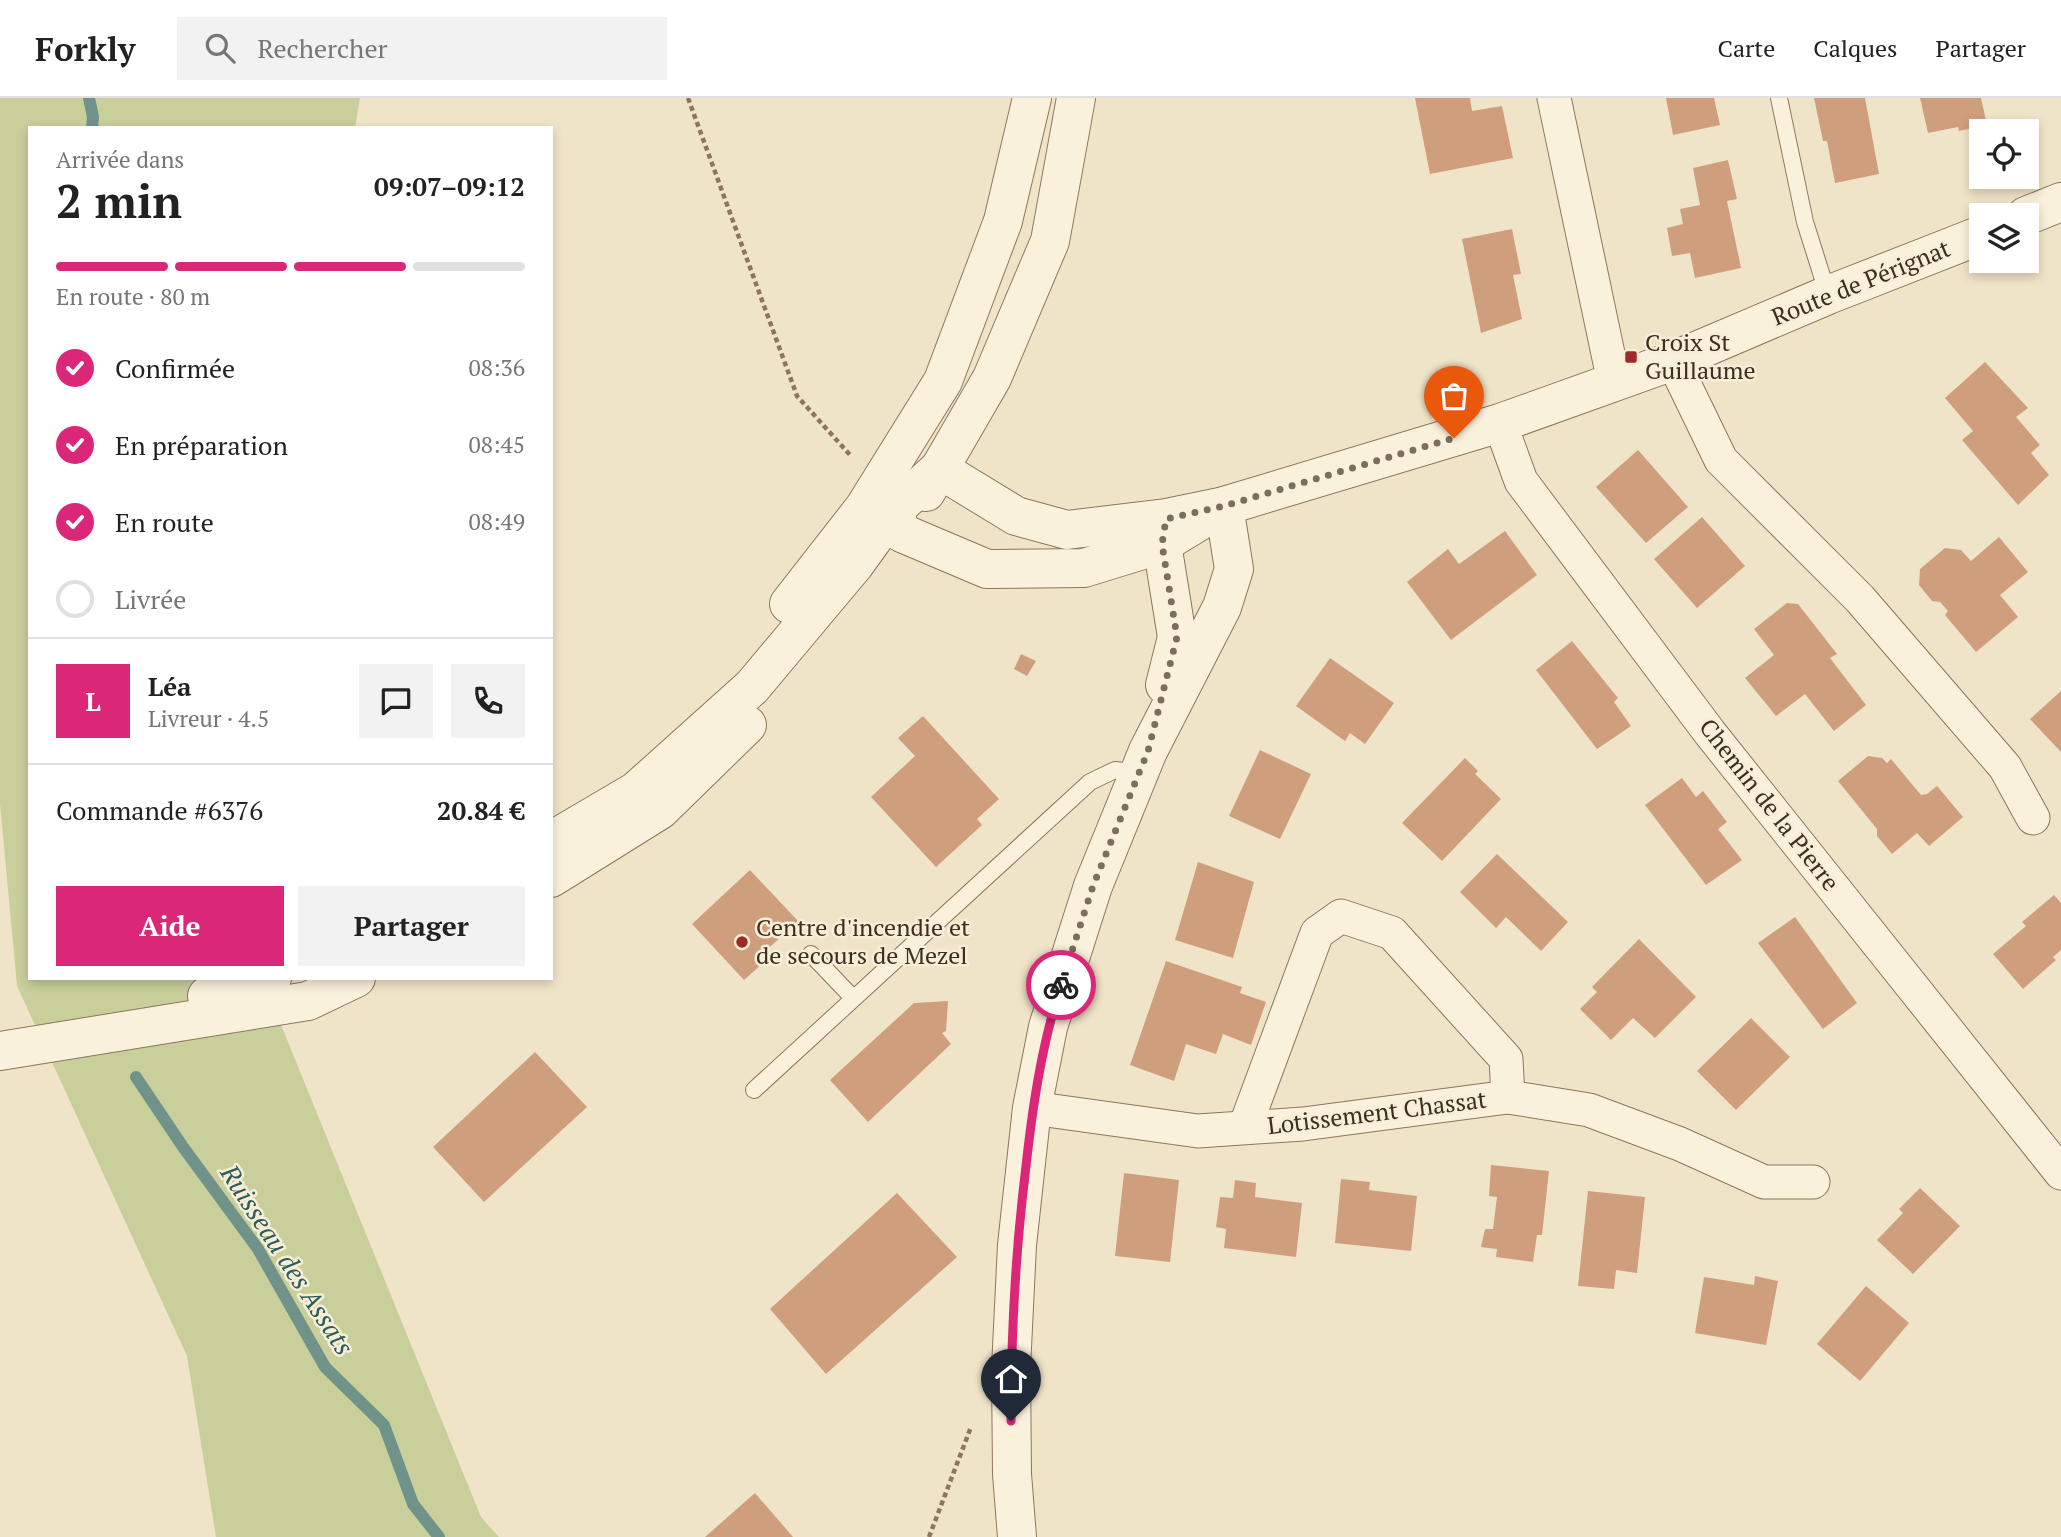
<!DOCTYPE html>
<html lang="fr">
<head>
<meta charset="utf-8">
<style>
  body { margin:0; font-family:"PT Serif",serif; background:#f2f2f2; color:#222; height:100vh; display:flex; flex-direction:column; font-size:26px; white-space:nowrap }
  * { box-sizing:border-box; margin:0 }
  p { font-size:23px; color:#767676 }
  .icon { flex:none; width:38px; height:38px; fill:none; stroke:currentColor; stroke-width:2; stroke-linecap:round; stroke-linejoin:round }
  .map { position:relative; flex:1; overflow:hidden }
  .panel { position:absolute; left:28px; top:28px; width:525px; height:854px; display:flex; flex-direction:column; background:#fff; border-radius:0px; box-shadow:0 4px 10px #0003 }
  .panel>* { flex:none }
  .buttons { position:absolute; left:1969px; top:21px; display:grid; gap:14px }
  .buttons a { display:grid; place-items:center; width:70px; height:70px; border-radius:0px; background:#fff; box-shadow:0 4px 10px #0003; font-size:35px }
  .pin { position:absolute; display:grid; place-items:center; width:60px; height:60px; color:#fff; margin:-72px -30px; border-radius:50% 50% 50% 0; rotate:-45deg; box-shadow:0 0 7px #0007 }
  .pin .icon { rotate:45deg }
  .courier { position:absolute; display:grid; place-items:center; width:70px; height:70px; margin:-35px; border:5px solid #db2777; border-radius:50%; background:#fff; color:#222; box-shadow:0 2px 9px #0007 }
  .headline em { font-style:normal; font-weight:800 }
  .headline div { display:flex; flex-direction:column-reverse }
  .headline { display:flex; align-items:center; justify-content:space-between; height:119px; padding:0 28px }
  h1 { font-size:46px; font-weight:800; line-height:52px }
  .bar { display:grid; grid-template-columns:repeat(4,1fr); gap:10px 7px; align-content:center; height:84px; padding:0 28px }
  .bar i { height:9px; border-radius:5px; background:#e0e0e0 }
  .bar .selected { background:#db2777 }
  .bar p { grid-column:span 4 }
  .line { display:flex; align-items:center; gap:18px; padding:0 28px; border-top:2px solid #e0e0e0 }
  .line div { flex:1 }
  .round { display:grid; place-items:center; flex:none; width:74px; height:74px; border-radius:0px; background:#f2f2f2 }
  ol { padding:0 28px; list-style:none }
  li { display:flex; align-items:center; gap:21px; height:77px }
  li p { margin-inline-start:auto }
  li .icon { padding:7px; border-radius:50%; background:#db2777; color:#fff; stroke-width:4 }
  li:last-child { color:#767676 }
  li i { width:38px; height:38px; border:4px solid #e0e0e0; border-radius:50% }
  .cta { display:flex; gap:14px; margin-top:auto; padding:14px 28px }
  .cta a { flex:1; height:80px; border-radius:0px; background:#db2777; color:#fff; font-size:28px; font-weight:800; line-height:80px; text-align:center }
  .cta a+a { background:#f2f2f2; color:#222 }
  header { display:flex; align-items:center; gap:42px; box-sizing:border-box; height:98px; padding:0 35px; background:#fff; border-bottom:2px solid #e0e0e0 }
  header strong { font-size:33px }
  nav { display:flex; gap:38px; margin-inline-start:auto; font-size:24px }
  .search { width:490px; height:63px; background:#f2f2f2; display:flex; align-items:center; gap:18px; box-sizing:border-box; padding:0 24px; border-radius:0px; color:#767676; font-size:26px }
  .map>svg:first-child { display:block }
</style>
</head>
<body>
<header>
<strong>Forkly</strong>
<div class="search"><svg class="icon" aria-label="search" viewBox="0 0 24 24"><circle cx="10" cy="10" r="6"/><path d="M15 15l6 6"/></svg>Rechercher</div>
<nav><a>Carte</a><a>Calques</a><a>Partager</a></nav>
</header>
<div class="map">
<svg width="2061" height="1439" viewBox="0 0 2061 1439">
  <rect width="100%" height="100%" fill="#f0e4c8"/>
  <!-- green -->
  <path fill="#c9cf9b" d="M0 0H360L355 30H30V880H262L481 1419 499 1439H216L187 1258 17 888 0 706Z"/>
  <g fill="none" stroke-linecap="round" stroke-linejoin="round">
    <!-- stream -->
    <g stroke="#6f938a" stroke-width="12">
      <path d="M89 0 93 19 92 30"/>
      <path d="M136 979 183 1049 258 1151 325 1269 384 1327 413 1406 439 1439"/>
    </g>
  </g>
  <!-- building -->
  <g fill="#cf9f7d">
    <path d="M1415 0H1470L1472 13 1502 8 1513 60 1430 76Z"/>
    <path d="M1666 0H1714L1720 27 1673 37Z"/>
    <path d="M1814 0H1865L1879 76 1835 85 1827 43H1823Z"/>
    <path d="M1920 0H1981L1987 27 1959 33 1958 29 1928 35Z"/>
    <path d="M1728 62 1737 101 1727 103 1741 170 1695 180 1690 155 1672 158 1667 130 1683 126 1680 111 1700 107 1693 70Z"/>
    <path d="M1512 131 1521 176 1513 177 1522 221 1481 235 1462 141Z"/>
    <path d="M1985 264 2028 310 2016 319 2040 347 2031 355 2049 377 2018 407 1962 342 1973 333 1945 300Z"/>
    <path d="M1638 352 1688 409 1646 445 1596 389Z"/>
    <path d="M1702 419 1745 468 1697 510 1654 461Z"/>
    <path d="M1505 433 1537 477 1451 542 1407 484 1448 451 1459 466Z"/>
    <path d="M1999 439 2028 474 2000 497 2018 519 1976 554 1945 517 1948 513 1940 504 1932 503 1919 487 1920 471 1945 450 1961 452 1971 463Z"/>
    <path d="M1787 505 1798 506 1823 538 1837 556 1830 560 1866 607 1834 633 1805 596 1776 618 1745 580 1774 557 1754 531Z"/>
    <path d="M1572 543 1618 600 1614 604 1631 628 1597 651 1536 572Z"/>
    <path d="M1021 556 1036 563 1027 578 1014 571Z"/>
    <path d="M1330 560 1394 605 1365 646 1350 635 1345 643 1296 608Z"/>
    <path d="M2061 593V654L2030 621Z"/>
    <path d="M923 618 999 701 977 721 982 727 936 769 871 699 915 658 898 640Z"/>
    <path d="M1260 652 1311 676 1280 741 1229 718Z"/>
    <path d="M1868 658 1882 660 1887 665 1891 661 1921 697 1927 696 1937 688 1963 719 1929 748 1917 735 1892 756 1877 738V731L1838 683Z"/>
    <path d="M1465 660 1478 673 1475 676 1501 701 1442 763 1402 725Z"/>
    <path d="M1682 680 1696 699 1703 693 1727 724 1718 731 1742 762 1706 787 1645 707Z"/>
    <path d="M1497 756 1568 824 1541 853 1506 819 1496 830 1460 794Z"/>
    <path d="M1198 764 1254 784 1233 860 1175 842Z"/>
    <path d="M750 772 798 823 757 861 762 866 744 882 692 826Z"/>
    <path d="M2054 797 2061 805V852L2053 859 2056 862 2023 891 1993 856 2026 828 2022 824Z"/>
    <path d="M1795 819 1857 905 1823 931 1758 845Z"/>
    <path d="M1639 841 1696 899 1655 940 1633 920 1611 942 1580 911 1597 894 1592 889Z"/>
    <path d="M1166 863 1242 889 1240 895 1266 904 1251 947 1223 936 1216 956 1186 946 1174 983 1130 967Z"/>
    <path d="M948 903 946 933 942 935 951 946 868 1024 830 982 914 905Z"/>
    <path d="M1751 920 1790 959 1736 1012 1697 973Z"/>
    <path d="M535 954 587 1009 484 1104 433 1049Z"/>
    <path d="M1491 1067 1549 1073 1542 1137H1537L1533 1164 1496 1159 1497 1151 1481 1149 1485 1131H1493L1497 1099 1489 1098Z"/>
    <path d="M1124 1075 1179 1082 1170 1164 1115 1158Z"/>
    <path d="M1341 1081 1370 1084 1369 1092 1417 1098 1411 1153 1335 1145Z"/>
    <path d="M1235 1082 1256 1085 1255 1099 1302 1105 1296 1159 1224 1150 1226 1131 1216 1129 1220 1099 1233 1100Z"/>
    <path d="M1920 1090 1960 1128 1913 1176 1877 1142 1903 1115 1899 1111Z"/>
    <path d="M1588 1093 1645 1099 1637 1175 1616 1172 1614 1191 1578 1188Z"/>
    <path d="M897 1095 957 1159 826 1276 770 1211Z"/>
    <path d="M1755 1178 1778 1183 1766 1247 1695 1235 1704 1179 1754 1187Z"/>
    <path d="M1866 1188 1909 1225 1860 1283 1817 1246Z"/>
    <path d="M755 1395 793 1439H705Z"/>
  </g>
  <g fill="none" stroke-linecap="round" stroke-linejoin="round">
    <defs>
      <g id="service">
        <path d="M1779 0 1805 124 1828 197"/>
        <path d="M811 856 853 900"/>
        <path d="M754 992 1090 684 1115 672 1140 675"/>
      </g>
      <g id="minor">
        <path d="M1554 0 1614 284"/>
        <path d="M1673 263 1721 362 1860 501 2005 669 2033 720"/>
        <path d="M1500 325 1521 383 1710 635 2061 1075"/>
        <path d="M1032 1010 1198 1033 1303 1026 1508 999 1589 1012 1680 1046 1764 1084H1813"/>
        <path d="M1245 1029 1317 835 1341 818 1392 835 1506 961 1508 999"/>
      </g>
      <g id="tertiary">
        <path d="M2026 118 2061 104"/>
        <path d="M926 394 992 280 1050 143 1076 0"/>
        <path d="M901 395 893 413 902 435 987 471 1084 470 1162 446 1198 424"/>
        <path d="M789 506 864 410 943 283 1003 123 1032 0"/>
        <path d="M1165 587 1177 539 1162 446 1166 423"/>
        <path d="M551 743 636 693 752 589 855 466 893 413 939 371 1016 418 1067 432 1166 420 1224 408 1500 325 1673 263 1828 197 1981 137"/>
        <path d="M551 780 660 712 747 627"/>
        <path d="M207 898 272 880"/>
        <path d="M0 953 308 903 356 880"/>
        <path d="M1017 1439 1012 1376 1011 1270 1017 1147 1032 1010 1048 929 1093 788 1148 653 1222 509 1234 471 1224 408"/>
      </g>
    </defs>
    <!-- service casing -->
    <use href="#service" stroke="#8d765c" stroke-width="18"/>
    <!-- minor casing -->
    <use href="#minor" stroke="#8d765c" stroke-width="35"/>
    <!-- tertiary casing -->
    <use href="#tertiary" stroke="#8d765c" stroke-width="40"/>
    <!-- path -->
    <g stroke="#8d765c" stroke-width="4.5" stroke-dasharray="5 3.5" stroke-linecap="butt">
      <path d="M688 0 797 298 851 358"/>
      <path d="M929 1439 971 1329"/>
    </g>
    <!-- service -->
    <use href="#service" stroke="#faf1dc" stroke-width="16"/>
    <!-- minor -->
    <use href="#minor" stroke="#faf1dc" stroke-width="33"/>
    <!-- tertiary -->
    <use href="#tertiary" stroke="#faf1dc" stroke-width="38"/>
  </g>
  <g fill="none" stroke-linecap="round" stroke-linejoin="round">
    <!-- done -->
    <path stroke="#7c6e5b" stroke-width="7" stroke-dasharray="0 12.6" d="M1061 887 1093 788 1148 653 1177 539 1162 446 1166 421 1224 408 1454 340"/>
    <!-- route -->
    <path stroke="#db2777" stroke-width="9" d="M1011 1323C1011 1241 1015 1159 1025 1077 1032 1012 1041 949 1061 887"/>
  </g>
  <!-- markers -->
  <g fill="#9e2a2b" stroke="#f7eed8" stroke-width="2.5">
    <rect x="1624" y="252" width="14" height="14" rx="3.5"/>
    <circle cx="742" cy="844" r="7"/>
  </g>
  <g text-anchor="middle" stroke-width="5" stroke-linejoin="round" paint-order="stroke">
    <!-- street labels -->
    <g font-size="24" fill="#3d2e20" stroke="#f7eed8">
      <text transform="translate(1861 185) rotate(-22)" y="8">Route de Pérignat</text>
      <text transform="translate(1769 707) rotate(52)" y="8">Chemin de la Pierre</text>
      <text transform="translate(1377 1015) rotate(-7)" y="8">Lotissement Chassat</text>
    </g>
    <!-- poi labels -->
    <g font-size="24" fill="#3d2e20" stroke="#f7eed8" text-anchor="start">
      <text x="1645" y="253">Croix St<tspan x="1645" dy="28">Guillaume</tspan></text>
      <text x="756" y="838">Centre d'incendie et<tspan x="756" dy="28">de secours de Mezel</tspan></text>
    </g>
    <!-- water labels -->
    <g font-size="26" font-style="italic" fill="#2f5d5a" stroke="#f7eed8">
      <text transform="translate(287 1162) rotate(57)" y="9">Ruisseau des Assats</text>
    </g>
  </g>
</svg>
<div class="buttons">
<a><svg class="icon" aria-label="locate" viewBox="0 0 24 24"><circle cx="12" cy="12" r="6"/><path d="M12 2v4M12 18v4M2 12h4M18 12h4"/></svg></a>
<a><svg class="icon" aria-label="layers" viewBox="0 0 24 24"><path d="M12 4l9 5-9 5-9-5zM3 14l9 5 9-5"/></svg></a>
</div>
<div class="pin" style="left:1454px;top:340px;background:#ea580c"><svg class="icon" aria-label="bag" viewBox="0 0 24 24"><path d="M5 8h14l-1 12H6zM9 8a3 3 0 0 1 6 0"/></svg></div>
<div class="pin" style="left:1011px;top:1323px;background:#1f2937"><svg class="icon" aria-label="home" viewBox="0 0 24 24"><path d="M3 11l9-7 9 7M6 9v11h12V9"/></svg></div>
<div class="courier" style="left:1061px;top:887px"><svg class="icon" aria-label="bike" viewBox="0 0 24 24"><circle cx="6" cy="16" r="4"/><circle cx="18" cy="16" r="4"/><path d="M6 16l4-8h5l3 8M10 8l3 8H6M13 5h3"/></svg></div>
<section class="panel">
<div class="headline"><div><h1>2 min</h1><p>Arrivée dans</p></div><em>09:07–09:12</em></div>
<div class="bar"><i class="selected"></i><i class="selected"></i><i class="selected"></i><i></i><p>En route · 80 m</p></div>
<ol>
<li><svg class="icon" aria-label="check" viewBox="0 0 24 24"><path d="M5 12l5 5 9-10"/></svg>Confirmée<p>08:36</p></li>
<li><svg class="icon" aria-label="check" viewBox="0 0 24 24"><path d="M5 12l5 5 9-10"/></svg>En préparation<p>08:45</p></li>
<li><svg class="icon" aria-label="check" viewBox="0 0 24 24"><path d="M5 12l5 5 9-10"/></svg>En route<p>08:49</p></li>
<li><i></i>Livrée</li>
</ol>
<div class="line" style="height:126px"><b class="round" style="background:#db2777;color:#fff">L</b><div><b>Léa</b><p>Livreur · 4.5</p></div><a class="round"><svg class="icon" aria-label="chat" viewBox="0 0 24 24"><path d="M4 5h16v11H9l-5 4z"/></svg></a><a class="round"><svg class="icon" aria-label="phone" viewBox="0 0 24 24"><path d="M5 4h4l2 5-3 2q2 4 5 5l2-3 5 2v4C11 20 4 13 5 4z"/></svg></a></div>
<div class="line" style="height:91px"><div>Commande #6376</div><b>20.84 €</b></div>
<div class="cta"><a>Aide</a><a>Partager</a></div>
</section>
</div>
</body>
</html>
